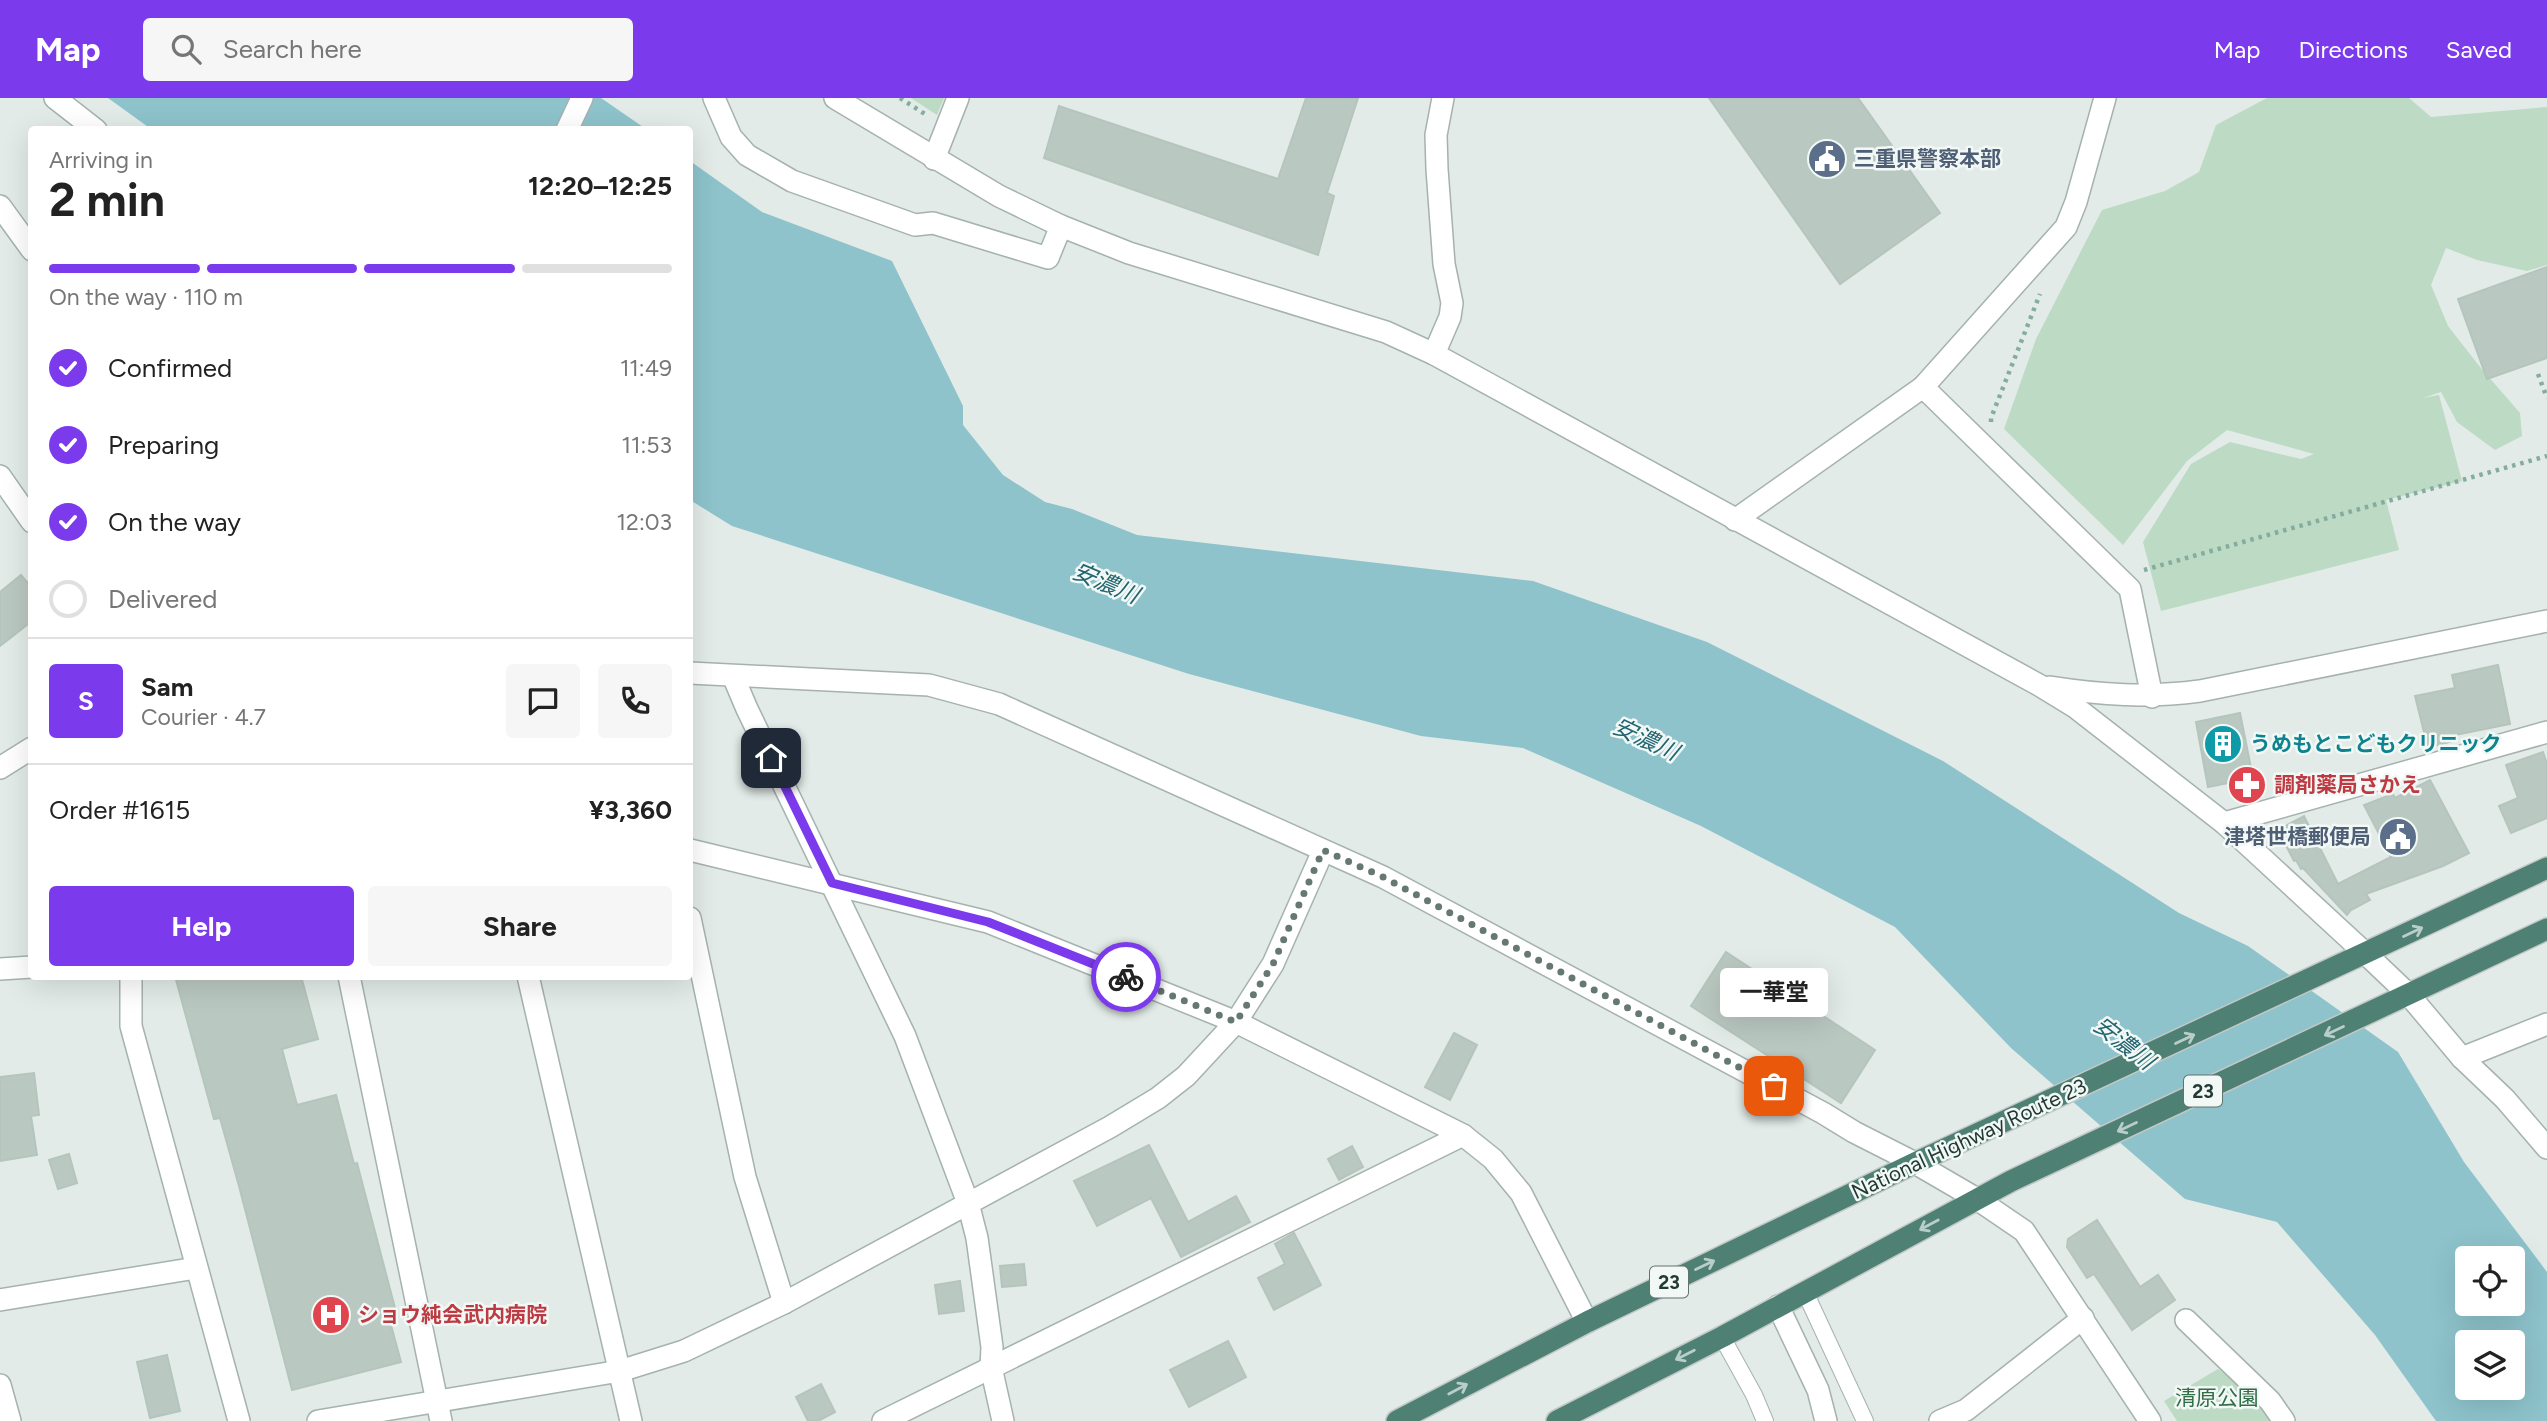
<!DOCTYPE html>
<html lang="en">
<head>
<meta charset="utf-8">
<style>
  body { margin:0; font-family:Figtree,"Noto Sans JP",sans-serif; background:#f6f6f6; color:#222; height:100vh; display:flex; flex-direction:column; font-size:26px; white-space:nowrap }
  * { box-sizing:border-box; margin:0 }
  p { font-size:23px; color:#767676 }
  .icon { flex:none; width:38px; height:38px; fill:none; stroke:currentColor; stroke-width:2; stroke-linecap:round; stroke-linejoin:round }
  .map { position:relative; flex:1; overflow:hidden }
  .sheet { position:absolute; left:28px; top:28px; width:665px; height:854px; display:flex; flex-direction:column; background:#fff; border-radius:7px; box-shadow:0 7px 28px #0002 }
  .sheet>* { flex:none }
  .controls { position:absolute; left:2455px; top:1148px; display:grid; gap:14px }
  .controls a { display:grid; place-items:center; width:70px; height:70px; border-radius:7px; background:#fff; box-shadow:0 7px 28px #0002; font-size:35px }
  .pin { position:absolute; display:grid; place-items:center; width:60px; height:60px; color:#fff; margin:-30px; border-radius:14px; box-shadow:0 4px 10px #0006 }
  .courier { position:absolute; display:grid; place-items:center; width:70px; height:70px; margin:-35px; border:5px solid #7c3aed; border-radius:50%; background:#fff; color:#222; box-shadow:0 2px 9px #0007 }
  .bubble { position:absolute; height:49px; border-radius:7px; background:#fff; box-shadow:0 7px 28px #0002; font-size:23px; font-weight:700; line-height:49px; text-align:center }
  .headline em { font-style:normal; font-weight:700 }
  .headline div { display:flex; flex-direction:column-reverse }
  .headline { display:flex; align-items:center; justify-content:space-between; height:119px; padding:0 21px }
  h1 { font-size:46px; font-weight:700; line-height:52px }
  .bar { display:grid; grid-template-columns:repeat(4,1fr); gap:10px 7px; align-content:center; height:84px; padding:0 21px }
  .bar i { height:9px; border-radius:5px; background:#e0e0e0 }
  .bar .on { background:#7c3aed }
  .bar p { grid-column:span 4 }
  .line { display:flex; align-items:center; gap:18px; padding:0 21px; border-top:2px solid #e0e0e0 }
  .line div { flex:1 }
  .round { display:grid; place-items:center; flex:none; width:74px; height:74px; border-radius:7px; background:#f6f6f6 }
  ol { padding:0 21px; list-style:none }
  li { display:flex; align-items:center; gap:21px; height:77px }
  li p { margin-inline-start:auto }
  li .icon { padding:7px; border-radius:50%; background:#7c3aed; color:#fff; stroke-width:4 }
  li:last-child { color:#767676 }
  li i { width:38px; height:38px; border:4px solid #e0e0e0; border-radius:50% }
  .primary-button { display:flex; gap:14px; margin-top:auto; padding:14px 21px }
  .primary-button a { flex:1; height:80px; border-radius:7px; background:#7c3aed; color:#fff; font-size:28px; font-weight:700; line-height:80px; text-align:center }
  .primary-button a+a { background:#f6f6f6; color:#222 }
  header { display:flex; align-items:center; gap:42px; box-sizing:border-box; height:98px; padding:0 35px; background:#7c3aed; color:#fff }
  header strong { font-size:33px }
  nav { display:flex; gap:38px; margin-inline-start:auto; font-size:24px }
  .search { width:490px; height:63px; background:#f6f6f6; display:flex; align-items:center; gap:18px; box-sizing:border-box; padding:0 24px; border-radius:7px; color:#767676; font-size:26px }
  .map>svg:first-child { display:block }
</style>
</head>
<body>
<header>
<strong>Map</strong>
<div class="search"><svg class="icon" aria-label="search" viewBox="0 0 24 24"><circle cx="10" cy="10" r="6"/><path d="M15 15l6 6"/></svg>Search here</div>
<nav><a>Map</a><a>Directions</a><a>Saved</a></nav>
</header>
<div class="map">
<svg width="2547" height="1323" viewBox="0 0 2547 1323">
  <rect width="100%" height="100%" fill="#e2ebe7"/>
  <!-- green -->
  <g fill="#bcdac4">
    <path d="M911 0H944L937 17Z"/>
    <path d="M2267 0H2409L2431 19 2547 9V167L2527 173 2477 162 2446 150 2431 187 2448 228 2480 269 2520 315 2522 338 2495 352 2457 324 2441 294 2423 300 2439 297 2462 383 2386 402 2399 452 2161 513 2143 444 2191 366 2230 344 2301 361 2314 356 2227 332 2187 363 2123 447 2004 331 2036 241 2102 112 2165 93 2199 74 2216 27Z"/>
    <path d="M2218 1271 2256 1297 2276 1323H2177L2164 1303Z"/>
  </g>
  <!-- water -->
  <g fill="#8ec3cc" fill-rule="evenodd">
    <path d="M108 0H601L646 31H151Z"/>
    <path d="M690 63 762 114 892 163 963 308V327L1003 377 1045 404 1072 411 1137 437 1533 483 1707 544 1943 663 2179 815 2248 848 2398 954 2464 1064 2547 1174V1323H2436L2375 1237 2277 1124 2185 1101 2011 950 1895 829 1701 728 1523 650 1421 638 1189 576 732 428 690 402ZM2468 1160H2513V1206H2468ZM2468 1244H2513V1290H2468Z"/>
  </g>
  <!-- building -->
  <g fill="#bac8c2" stroke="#b5c4bd" stroke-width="2">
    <path d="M1306 0H1358L1327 95 1334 98 1318 157 1044 60 1059 8 1278 81Z"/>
    <path d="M1709 0H1858L1940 115 1840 186Z"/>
    <path d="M2547 169V260L2487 281 2458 201Z"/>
    <path d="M21 477 32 490V523L0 548V494Z"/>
    <path d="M2498 567 2510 626 2455 637 2456 642 2428 650 2415 598 2455 590 2452 577Z"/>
    <path d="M2240 615 2253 680 2208 689 2196 624Z"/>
    <path d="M2543 654 2547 666V720L2511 735 2499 708 2518 700 2506 667Z"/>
    <path d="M2430 682 2469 755 2443 768 2366 796 2370 802 2351 812 2347 817 2303 770 2301 771 2296 762 2294 763 2278 732 2304 718 2338 786 2391 759 2364 707 2393 696 2395 700Z"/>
    <path d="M1726 854 1875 952 1841 1005 1691 908Z"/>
    <path d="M175 878H301L318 941 282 951 297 1007 336 997 354 1066 357 1065 396 1214 388 1216 401 1264 292 1292 239 1088 220 1020 214 1021Z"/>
    <path d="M1454 935 1477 947 1450 1002 1425 989Z"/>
    <path d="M34 975 39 1017 31 1018 37 1057 0 1063V979Z"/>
    <path d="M1149 1047 1188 1124 1236 1098 1250 1124 1181 1159 1151 1100 1097 1128 1074 1083Z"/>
    <path d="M1352 1048 1363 1069 1339 1082 1328 1061Z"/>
    <path d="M69 1056 77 1085 58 1091 49 1062Z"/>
    <path d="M2097 1122 2140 1189 2158 1177 2175 1202 2132 1232 2094 1176 2087 1180 2067 1149 2068 1141Z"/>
    <path d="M1294 1135 1321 1187 1274 1212 1258 1180 1285 1166 1275 1146Z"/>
    <path d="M1024 1166 1026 1187 1002 1189 1000 1168Z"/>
    <path d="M960 1183 964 1213 939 1216 935 1187Z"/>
    <path d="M1228 1243 1246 1279 1189 1309 1170 1272Z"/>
    <path d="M167 1257 180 1313 150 1320 137 1264Z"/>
    <path d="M821 1286 835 1314 818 1323H808L796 1299Z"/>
  </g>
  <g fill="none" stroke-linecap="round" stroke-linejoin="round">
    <defs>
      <g id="service">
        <path d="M1805 1194 1865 1323"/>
        <path d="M1722 1239 1754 1297 1765 1323"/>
      </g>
      <g id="minor">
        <path d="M55 0 96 32"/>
        <path d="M714 0 731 39 747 57 792 83 915 127 933 125 1048 160 1061 128"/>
        <path d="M934 61 958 0"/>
        <path d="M0 108 32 152"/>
        <path d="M1434 256 1450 219 1452 205 1444 166 1437 71 1436 37 1443 0"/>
        <path d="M1923 289 2130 491 2152 599"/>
        <path d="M1735 422 1923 289 2066 129 2076 104 2105 0"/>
        <path d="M733 578 747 611 905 938 968 1105 977 1140 992 1249 991 1269 1003 1323"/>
        <path d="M0 670 32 650"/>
        <path d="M2224 725 2547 634"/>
        <path d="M690 752 988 824 1236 924 1463 1037 1493 1061 1521 1095 1587 1224"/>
        <path d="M690 820 745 1079 784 1205"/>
        <path d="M2366 856 2409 897 2462 960 2505 1001 2547 1050"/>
        <path d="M349 878 441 1323"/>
        <path d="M528 878 631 1323"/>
        <path d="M2462 960 2547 926"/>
        <path d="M0 1202 196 1170"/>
        <path d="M2186 1222 2270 1303 2284 1323"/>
        <path d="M0 1287 10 1323"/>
        <path d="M883 1323 1463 1037"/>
        <path d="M1940 1323 1966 1312 2083 1220"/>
      </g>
      <g id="tertiary">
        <path d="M835 0 999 98 1061 128 1129 155 1386 234 1434 256 2039 587 2075 609 2224 725 2366 856"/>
        <path d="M567 32 582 0"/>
        <path d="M0 378 32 424"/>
        <path d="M690 575 929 587 999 606 1383 779 1823 1015 1854 1034 1915 1065 1977 1101 2024 1133 2150 1323"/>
        <path d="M2050 589C2101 597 2148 600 2200 593L2547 523"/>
        <path d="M0 871 32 869"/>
        <path d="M131 878V928L239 1323"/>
        <path d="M1778 1208 1818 1292 1826 1323"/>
        <path d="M318 1323 620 1273 684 1253 784 1205 1110 1029 1158 1000 1186 978 1236 924 1273 866 1323 753"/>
      </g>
      <g id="trunk">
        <path d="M1397 1323 1587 1224 1915 1065 2547 770"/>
        <path d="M1557 1323 1722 1239 2011 1083 2547 831"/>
      </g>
    </defs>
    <!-- service casing -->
    <use href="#service" stroke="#a5b2ae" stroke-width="18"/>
    <!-- minor casing -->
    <use href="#minor" stroke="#a5b2ae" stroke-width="24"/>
    <!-- tertiary casing -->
    <use href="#tertiary" stroke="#a5b2ae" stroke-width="24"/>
    <!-- trunk casing -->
    <use href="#trunk" stroke="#c1c8c6" stroke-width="24"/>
    <!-- path -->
    <g stroke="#84ac9f" stroke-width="4.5" stroke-dasharray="3.5 5" stroke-linecap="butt">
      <path d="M900 0 928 18"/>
      <path d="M2538 276 2547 300"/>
      <path d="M1991 324V320L2040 196"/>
      <path d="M2144 472 2547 358"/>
    </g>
    <!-- service -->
    <use href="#service" stroke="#fff" stroke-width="16"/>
    <!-- minor -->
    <use href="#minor" stroke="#fff" stroke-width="21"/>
    <!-- tertiary -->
    <use href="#tertiary" stroke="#fff" stroke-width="21"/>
    <!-- trunk -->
    <use href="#trunk" stroke="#4e8074" stroke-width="21"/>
  </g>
  <!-- one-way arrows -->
  <defs><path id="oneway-shaft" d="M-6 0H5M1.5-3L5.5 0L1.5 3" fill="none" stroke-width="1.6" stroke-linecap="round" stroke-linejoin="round" transform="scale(1.75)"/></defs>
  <g stroke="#b9cec8">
    <use href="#oneway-shaft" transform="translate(2413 834) rotate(-25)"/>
    <use href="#oneway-shaft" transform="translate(2334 933) rotate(155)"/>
    <use href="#oneway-shaft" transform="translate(2185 941) rotate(-25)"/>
    <use href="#oneway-shaft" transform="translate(2127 1029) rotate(155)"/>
    <use href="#oneway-shaft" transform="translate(1929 1127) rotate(152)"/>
    <use href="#oneway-shaft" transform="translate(1705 1167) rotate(-26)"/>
    <use href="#oneway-shaft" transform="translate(1685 1257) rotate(153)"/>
    <use href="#oneway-shaft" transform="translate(1458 1291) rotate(-28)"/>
  </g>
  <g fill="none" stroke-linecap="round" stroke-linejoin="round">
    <!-- done -->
    <path stroke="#667873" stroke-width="7" stroke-dasharray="0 12.6" d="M1126 879 1236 924 1273 866 1323 752 1383 779 1774 988"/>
    <!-- route -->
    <path stroke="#7c3aed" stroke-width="9" d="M771 660 832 785 988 824 1126 879"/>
  </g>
  <!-- icons -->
  <defs>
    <symbol id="civic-disc" viewBox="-11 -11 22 22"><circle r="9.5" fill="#5c6f8a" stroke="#f2f8f5"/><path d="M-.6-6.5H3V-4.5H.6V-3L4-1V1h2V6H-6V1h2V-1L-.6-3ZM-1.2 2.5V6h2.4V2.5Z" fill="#fff"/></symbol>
    <symbol id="building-disc" viewBox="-11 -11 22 22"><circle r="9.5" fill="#0f9aa8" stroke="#f2f8f5"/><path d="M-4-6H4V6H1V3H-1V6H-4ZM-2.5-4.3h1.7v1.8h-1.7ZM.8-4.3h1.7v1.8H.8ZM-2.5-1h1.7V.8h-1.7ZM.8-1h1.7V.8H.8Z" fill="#fff"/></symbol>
    <symbol id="pharmacy-disc" viewBox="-11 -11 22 22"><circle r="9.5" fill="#e0444e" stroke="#f2f8f5"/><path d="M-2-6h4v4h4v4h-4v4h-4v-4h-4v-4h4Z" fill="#fff"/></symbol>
    <symbol id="hospital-disc" viewBox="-11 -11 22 22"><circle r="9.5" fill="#e0444e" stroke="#f2f8f5"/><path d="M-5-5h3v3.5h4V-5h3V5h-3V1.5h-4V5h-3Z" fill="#fff"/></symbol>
  </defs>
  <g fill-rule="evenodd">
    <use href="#civic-disc" x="1805" y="39" width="44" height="44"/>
    <use href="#building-disc" x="2201" y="624" width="44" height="44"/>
    <use href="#pharmacy-disc" x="2225" y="665" width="44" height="44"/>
    <use href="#civic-disc" x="2376" y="717" width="44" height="44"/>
    <use href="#hospital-disc" x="309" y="1195" width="44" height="44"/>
  </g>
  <g text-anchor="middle" stroke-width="5" stroke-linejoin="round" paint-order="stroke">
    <!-- shield labels -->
    <g fill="#f2f8f5" stroke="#61736e" stroke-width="2">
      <rect x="2184" y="977.5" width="38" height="31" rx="5"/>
      <rect x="1650" y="1168.5" width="38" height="31" rx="5"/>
    </g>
    <g font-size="19" font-weight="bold" fill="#233a34">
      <text x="2203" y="1000">23</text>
      <text x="1669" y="1191">23</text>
    </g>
    <!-- service labels -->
    <g font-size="21" font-weight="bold" fill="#4e5e75" stroke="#f2f8f5" text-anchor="start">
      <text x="1854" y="68">三重県警察本部</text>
      <text x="2371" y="746" text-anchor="end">津塔世橋郵便局</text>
    </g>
    <!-- culture labels -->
    <g font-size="21" font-weight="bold" fill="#0d838f" stroke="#f2f8f5" text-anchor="start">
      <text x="2250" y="653">うめもとこどもクリニック</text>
    </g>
    <!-- health labels -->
    <g font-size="21" font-weight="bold" fill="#be3a42" stroke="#f2f8f5" text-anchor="start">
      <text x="2274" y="694">調剤薬局さかえ</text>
      <text x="358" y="1224">ショウ純会武内病院</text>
    </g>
    <!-- street labels -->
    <g font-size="21" fill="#233a34" stroke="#f2f8f5">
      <text transform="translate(1969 1041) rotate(-25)" y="7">National Highway Route 23</text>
    </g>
    <!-- park labels -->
    <g font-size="21" fill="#316e48" stroke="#f2f8f5">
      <text x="2217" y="1307">清原公園</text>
    </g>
    <!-- water labels -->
    <g font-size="23" font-style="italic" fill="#226571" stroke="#f2f8f5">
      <text transform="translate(1106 485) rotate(23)" y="8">安濃川</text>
      <text transform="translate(1646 641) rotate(25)" y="8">安濃川</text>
      <text transform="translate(2124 945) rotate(38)" y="8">安濃川</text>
    </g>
  </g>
</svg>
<div class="controls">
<a><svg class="icon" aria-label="locate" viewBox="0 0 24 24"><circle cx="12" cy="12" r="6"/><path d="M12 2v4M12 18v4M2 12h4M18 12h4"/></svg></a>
<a><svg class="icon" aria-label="layers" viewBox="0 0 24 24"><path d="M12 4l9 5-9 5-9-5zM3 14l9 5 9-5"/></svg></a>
</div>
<div class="pin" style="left:1774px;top:988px;background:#ea580c"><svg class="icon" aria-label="bag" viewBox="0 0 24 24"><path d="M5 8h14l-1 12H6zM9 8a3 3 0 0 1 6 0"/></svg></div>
<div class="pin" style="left:771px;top:660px;background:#1f2937"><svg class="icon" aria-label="home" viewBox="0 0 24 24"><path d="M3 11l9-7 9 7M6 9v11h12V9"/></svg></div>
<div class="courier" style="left:1126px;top:879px"><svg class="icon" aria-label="bike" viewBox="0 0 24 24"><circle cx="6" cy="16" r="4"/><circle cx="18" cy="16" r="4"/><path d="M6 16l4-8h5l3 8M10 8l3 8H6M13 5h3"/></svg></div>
<div class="bubble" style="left:1720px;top:870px;width:108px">一華堂</div>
<section class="sheet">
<div class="headline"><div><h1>2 min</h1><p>Arriving in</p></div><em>12:20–12:25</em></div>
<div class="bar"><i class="on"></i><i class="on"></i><i class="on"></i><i></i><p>On the way · 110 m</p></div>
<ol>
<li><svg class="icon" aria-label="check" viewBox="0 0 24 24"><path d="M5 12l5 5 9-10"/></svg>Confirmed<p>11:49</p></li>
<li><svg class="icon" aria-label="check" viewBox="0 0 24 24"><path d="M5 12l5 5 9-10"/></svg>Preparing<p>11:53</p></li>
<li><svg class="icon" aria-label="check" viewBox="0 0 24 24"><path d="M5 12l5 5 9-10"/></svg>On the way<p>12:03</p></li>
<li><i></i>Delivered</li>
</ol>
<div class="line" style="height:126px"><b class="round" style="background:#7c3aed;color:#fff">S</b><div><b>Sam</b><p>Courier · 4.7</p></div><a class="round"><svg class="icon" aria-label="chat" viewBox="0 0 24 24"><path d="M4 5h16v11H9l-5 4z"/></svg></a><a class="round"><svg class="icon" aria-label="phone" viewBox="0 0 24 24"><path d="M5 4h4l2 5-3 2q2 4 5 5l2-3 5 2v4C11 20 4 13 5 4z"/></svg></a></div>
<div class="line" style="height:91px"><div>Order #1615</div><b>¥3,360</b></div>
<div class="primary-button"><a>Help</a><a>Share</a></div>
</section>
</div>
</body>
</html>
